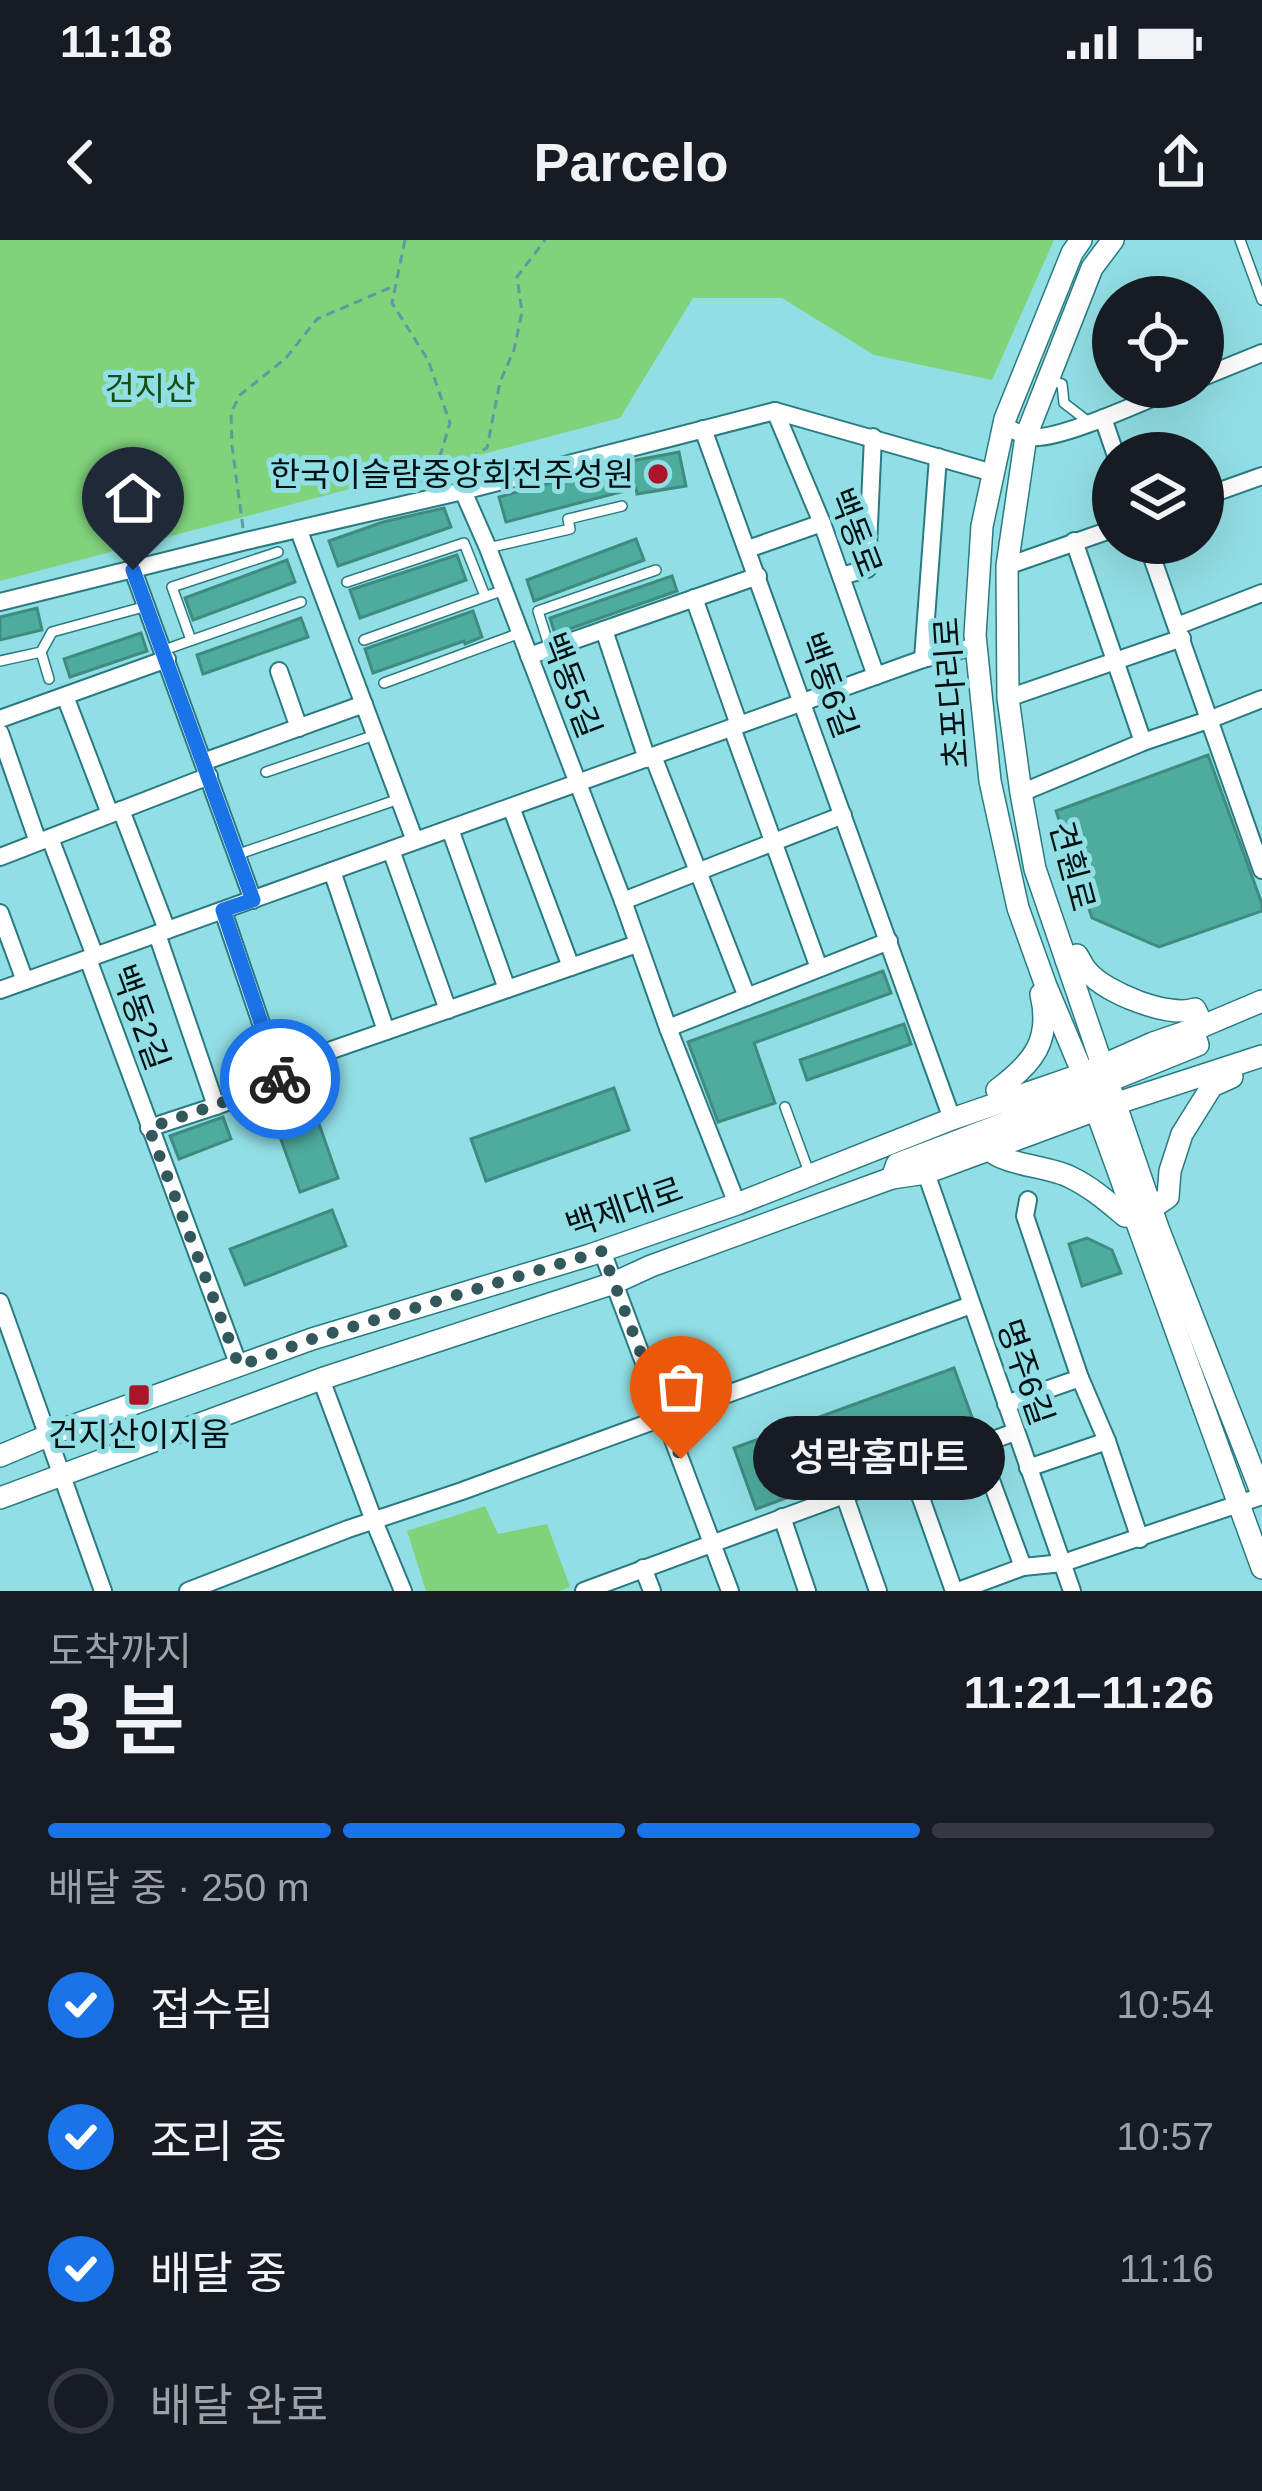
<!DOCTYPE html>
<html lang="ko">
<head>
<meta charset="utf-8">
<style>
  body { margin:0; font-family:Helvetica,"Noto Sans KR",sans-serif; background:#242831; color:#f1f3f6; height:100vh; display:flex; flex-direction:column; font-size:45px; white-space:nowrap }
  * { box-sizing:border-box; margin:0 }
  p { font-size:39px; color:#9ea1a6 }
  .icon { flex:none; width:66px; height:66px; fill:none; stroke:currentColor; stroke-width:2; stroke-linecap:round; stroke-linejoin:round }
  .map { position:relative; height:1351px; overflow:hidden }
  .sheet { display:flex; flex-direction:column; background:#171b24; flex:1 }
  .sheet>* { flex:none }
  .controls { position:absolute; left:1092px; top:36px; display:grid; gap:24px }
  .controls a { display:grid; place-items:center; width:132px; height:132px; border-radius:50%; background:#171b24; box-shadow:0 12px 48px #0002; font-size:60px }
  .pin { position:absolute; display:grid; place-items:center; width:102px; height:102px; color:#fff; margin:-123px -51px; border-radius:50% 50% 50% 0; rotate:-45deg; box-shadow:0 0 12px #0007 }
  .pin .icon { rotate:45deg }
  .courier { position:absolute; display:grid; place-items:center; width:120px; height:120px; margin:-60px; border:9px solid #1a73e8; border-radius:50%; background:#fff; color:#222; box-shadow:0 3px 15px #0007 }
  .bubble { position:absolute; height:84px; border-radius:42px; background:#171b24; box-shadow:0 12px 48px #0002; font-size:39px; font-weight:600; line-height:84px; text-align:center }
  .summary em { font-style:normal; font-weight:600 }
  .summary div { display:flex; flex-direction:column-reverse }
  .summary { display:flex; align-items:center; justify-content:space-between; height:204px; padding:0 48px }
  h1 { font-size:78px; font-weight:600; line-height:90px }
  .bar { display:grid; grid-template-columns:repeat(4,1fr); gap:18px 12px; align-content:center; height:144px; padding:0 48px }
  .bar i { height:15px; border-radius:9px; background:#363941 }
  .bar .on { background:#1a73e8 }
  .bar p { grid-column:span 4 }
  ol { padding:0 48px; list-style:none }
  li { display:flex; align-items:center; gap:36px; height:132px }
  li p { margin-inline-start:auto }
  li .icon { padding:12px; border-radius:50%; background:#1a73e8; color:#fff; stroke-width:4 }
  li:last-child { color:#9ea1a6 }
  li i { width:66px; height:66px; border:6px solid #363941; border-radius:50% }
  .status { display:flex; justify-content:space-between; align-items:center; height:84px; padding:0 60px; background:#171b24; direction:ltr }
  .status svg { height:33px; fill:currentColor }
  header { display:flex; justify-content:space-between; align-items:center; height:156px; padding:0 48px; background:#171b24; font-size:54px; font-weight:600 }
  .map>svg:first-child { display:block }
</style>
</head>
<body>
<div class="status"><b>11:18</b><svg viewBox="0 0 49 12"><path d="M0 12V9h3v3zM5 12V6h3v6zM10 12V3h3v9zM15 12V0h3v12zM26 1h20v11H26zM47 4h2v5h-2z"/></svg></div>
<header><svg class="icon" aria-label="back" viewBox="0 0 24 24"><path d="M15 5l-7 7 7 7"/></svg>Parcelo<svg class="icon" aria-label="share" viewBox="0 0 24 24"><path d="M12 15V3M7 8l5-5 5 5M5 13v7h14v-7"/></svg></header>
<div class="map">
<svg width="1262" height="1351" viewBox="0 0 1262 1351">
  <rect width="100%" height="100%" fill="#91dfe5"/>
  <!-- green -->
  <g fill="#80d27b">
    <path d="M0 0H1054L992 140 874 115 782 58H693L620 178 0 341Z"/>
    <path d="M485 1266 498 1294 547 1284 570 1347 559 1351H426L407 1291Z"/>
  </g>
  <!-- building -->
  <g fill="#4dac9e" stroke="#408b80" stroke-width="3">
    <path d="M679 212 686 246 637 254 636 248 506 282 499 257 631 221Z"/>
    <path d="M444 268 451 287 338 326 329 301 383 282Z"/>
    <path d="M636 299 644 320 534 361 527 340Z"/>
    <path d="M457 315 466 340 360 378 350 350Z"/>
    <path d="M287 320 295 342 193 380 185 358Z"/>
    <path d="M672 336 677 351 555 394 550 378Z"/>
    <path d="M37 368 42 390 0 400V377Z"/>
    <path d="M473 371 482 397 465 404 464 401 373 433 365 409Z"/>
    <path d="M301 378 308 397 203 434 197 415Z"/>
    <path d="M141 393 147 411 70 437 64 419Z"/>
    <path d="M1208 515 1262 664V671L1159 707 1092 678 1056 571Z"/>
    <path d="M883 731 891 753 754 803 775 863 718 882 688 802Z"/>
    <path d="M904 784 911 804 807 840 800 820Z"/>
    <path d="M304 841 338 938 300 952 267 861 285 854 293 845Z"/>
    <path d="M614 848 629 890 486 941 471 899Z"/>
    <path d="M223 877 231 899 179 919 170 896Z"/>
    <path d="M332 970 346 1006 245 1045 230 1009Z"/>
    <path d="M1087 998 1112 1010 1121 1033 1082 1046 1069 1004Z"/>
    <path d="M954 1128 976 1188 756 1269 734 1208Z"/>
  </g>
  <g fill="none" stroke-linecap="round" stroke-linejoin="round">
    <defs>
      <g id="service">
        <path d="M1240 0 1262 60"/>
        <path d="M1048 140 1062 144 1064 163 1090 183"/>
        <path d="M488 308 570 289 568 279 622 266"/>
        <path d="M347 342 464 303 485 356"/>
        <path d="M191 400 172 347 278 312"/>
        <path d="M364 400 504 350"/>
        <path d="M550 409 538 371 656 330"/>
        <path d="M164 410 301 362"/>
        <path d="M41 412 49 439"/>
        <path d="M0 421 41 412 52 392 147 366"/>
        <path d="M384 443 520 393"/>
        <path d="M266 532 375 495"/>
        <path d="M236 615 399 559"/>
        <path d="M785 867 810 935"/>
      </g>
      <g id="minor">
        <path d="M1203 137 1262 113"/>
        <path d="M775 171 822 283 876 436"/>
        <path d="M1103 178 1115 213"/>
        <path d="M1004 186C1013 190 1021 195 1031 197 1059 201 1148 159 1178 147"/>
        <path d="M703 189 952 879"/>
        <path d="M463 251 488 308 623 661 668 788 737 964"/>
        <path d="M1203 257 1262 236"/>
        <path d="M299 291 415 601"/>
        <path d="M1074 301 1143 502"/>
        <path d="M1147 303 1262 630"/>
        <path d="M748 309 822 283"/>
        <path d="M1007 326 1113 289"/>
        <path d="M133 330 253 660"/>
        <path d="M841 336 867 329 873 197"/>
        <path d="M694 358 739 485"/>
        <path d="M0 362 246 301 463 251 775 171 993 233"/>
        <path d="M1177 386 1262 353"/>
        <path d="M604 390 647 519"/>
        <path d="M529 416 758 336"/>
        <path d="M923 419 938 217"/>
        <path d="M279 431 299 488"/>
        <path d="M65 456 110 574"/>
        <path d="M1008 458 1182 398"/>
        <path d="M0 479 167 419"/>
        <path d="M732 488 819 728"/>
        <path d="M0 493 38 602"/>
        <path d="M653 516 747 757"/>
        <path d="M203 522 364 464"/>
        <path d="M1021 553 1143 502 1211 479 1262 459"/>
        <path d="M511 567 571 727"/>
        <path d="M121 570 167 690"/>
        <path d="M450 589 507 749"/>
        <path d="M50 598 95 716"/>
        <path d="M391 610 448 770"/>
        <path d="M0 617 209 536"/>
        <path d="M332 631 386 791"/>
        <path d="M623 661 843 575"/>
        <path d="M0 673 25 741"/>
        <path d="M88 719 239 1126"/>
        <path d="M0 750 923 419 977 406"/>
        <path d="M668 788 889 701"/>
        <path d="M277 829 637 704"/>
        <path d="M216 866 281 842 223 671"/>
        <path d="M149 888 216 866 157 694"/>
        <path d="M926 933 1072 1351"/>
        <path d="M1028 960 1025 976 1080 1138 1107 1201 1140 1299"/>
        <path d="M602 1011 730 1351"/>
        <path d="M0 1062 103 1351"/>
        <path d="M321 1139 374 1281 403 1351"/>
        <path d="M1006 1164 1080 1138"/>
        <path d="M978 1205 1023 1327"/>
        <path d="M1028 1228 1107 1201"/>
        <path d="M911 1230 954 1351"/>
        <path d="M844 1254 878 1351"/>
        <path d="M782 1277 807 1351"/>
        <path d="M643 1328 652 1351"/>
        <path d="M188 1351 348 1289 462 1251 971 1065"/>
        <path d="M584 1351 1015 1192"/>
        <path d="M958 1351 1023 1327 1063 1323 1262 1256"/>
      </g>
      <g id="tertiary">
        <path d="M1081 0 1072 13 1005 179 982 286 975 395 990 541 1018 668 1046 746 1083 834 1262 1328"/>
        <path d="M1113 0 1092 28 1026 196 1007 326 1008 458 1021 553 1035 629 1158 988 1262 1254"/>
        <path d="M1066 720 1077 715C1081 721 1083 727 1088 732 1106 753 1169 778 1195 769L1203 786"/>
        <path d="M1103 854 1109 841 1198 805 1193 790"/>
        <path d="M1003 863 997 850C1033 823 1052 801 1041 754"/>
        <path d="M989 909C1003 925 1048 926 1070 937 1091 947 1107 961 1125 976L1133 972"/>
        <path d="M892 938 897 924 1089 851 1096 839"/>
        <path d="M1152 968 1168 957 1170 931 1182 894 1212 846 1232 837 1231 833"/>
        <path d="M0 1216 64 1189 312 1099 590 1015 737 964 952 879 1083 834 1153 803 1203 786 1262 761"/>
        <path d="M0 1258 321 1139 614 1043 651 1026 892 938 926 933 1096 870 1262 816"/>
      </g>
    </defs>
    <!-- service casing -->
    <use href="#service" stroke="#2a7b81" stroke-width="12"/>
    <!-- minor casing -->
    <use href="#minor" stroke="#2a7b81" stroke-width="20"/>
    <!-- tertiary casing -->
    <use href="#tertiary" stroke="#2a7b81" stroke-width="24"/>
    <!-- path -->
    <g stroke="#60999e" stroke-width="3" stroke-dasharray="9 6" stroke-linecap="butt">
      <path d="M405 0 392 63 428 120 450 183 440 216 422 226 417 238 421 243"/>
      <path d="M441 217C457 228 472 216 487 208L500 142 514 110 522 72 517 37 545 0"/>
      <path d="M243 288 232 206 231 173 240 155 286 118 317 79 394 46"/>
    </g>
    <!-- service -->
    <use href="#service" stroke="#fff" stroke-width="9"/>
    <!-- minor -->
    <use href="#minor" stroke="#fff" stroke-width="16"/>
    <!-- tertiary -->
    <use href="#tertiary" stroke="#fff" stroke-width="21"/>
  </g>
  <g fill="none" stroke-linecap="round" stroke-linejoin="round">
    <!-- done -->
    <path stroke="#33585c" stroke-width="12" stroke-dasharray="0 21.6" d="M280 839 281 842 149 888 239 1126 312 1099 602 1011 681 1219"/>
    <!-- route -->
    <path stroke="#1a73e8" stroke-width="15" d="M133 330 253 660 223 670 280 839"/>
  </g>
  <!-- markers -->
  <g fill="#aa1527" stroke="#91dfe5" stroke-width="4.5">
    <circle cx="658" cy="234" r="12"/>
    <rect x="127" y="1143" width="24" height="24" rx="6"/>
  </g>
  <g text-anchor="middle" stroke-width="10" stroke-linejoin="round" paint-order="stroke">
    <!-- park labels -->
    <g font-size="33" fill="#165114" stroke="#91dfe5">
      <text x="150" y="160">건지산</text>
    </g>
    <!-- poi labels -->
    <g font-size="33" fill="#001012" stroke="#91dfe5" text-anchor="end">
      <text x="634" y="246">한국이슬람중앙회전주성원</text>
      <text x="139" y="1206" text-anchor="middle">건지산이지움</text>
    </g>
    <!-- street labels -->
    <g font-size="33" fill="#001012" stroke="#91dfe5">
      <text transform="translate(856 292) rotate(69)" y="12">백동로</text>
      <text transform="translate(572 445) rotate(69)" y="12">백동5길</text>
      <text transform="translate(829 445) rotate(70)" y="12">백동6길</text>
      <text transform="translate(951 453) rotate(-94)" y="12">초포다리로</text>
      <text transform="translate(1073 626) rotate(75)" y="12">견훤로</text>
      <text transform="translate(141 777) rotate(70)" y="12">백동2길</text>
      <text transform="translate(624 967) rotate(-19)" y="12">백제대로</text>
      <text transform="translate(1026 1132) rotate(71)" y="12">명주6길</text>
    </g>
  </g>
</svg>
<div class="controls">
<a><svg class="icon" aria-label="locate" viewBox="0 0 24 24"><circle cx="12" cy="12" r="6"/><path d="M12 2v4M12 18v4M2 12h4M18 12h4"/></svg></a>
<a><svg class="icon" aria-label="layers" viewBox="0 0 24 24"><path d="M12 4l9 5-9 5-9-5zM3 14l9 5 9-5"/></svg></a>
</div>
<div class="pin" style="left:681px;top:1219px;background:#ea580c"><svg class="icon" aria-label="bag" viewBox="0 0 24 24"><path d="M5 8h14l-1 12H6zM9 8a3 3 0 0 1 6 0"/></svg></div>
<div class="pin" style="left:133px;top:330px;background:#1f2937"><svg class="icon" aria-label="home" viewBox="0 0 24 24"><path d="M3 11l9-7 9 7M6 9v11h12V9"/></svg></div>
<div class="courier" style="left:280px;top:839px"><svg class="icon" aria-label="bike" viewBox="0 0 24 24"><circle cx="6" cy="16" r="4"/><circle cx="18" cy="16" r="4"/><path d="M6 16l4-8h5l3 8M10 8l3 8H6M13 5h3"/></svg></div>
<div class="bubble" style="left:753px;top:1176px;width:252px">성락홈마트</div>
</div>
<section class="sheet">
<div class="summary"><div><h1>3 분</h1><p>도착까지</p></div><em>11:21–11:26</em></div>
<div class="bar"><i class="on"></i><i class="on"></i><i class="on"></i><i></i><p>배달 중 · 250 m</p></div>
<ol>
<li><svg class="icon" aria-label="check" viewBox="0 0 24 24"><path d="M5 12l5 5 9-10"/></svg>접수됨<p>10:54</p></li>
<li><svg class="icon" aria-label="check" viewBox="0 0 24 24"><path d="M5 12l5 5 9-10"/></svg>조리 중<p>10:57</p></li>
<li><svg class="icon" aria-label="check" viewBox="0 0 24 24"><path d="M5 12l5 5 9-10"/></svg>배달 중<p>11:16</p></li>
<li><i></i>배달 완료</li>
</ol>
</section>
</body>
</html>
